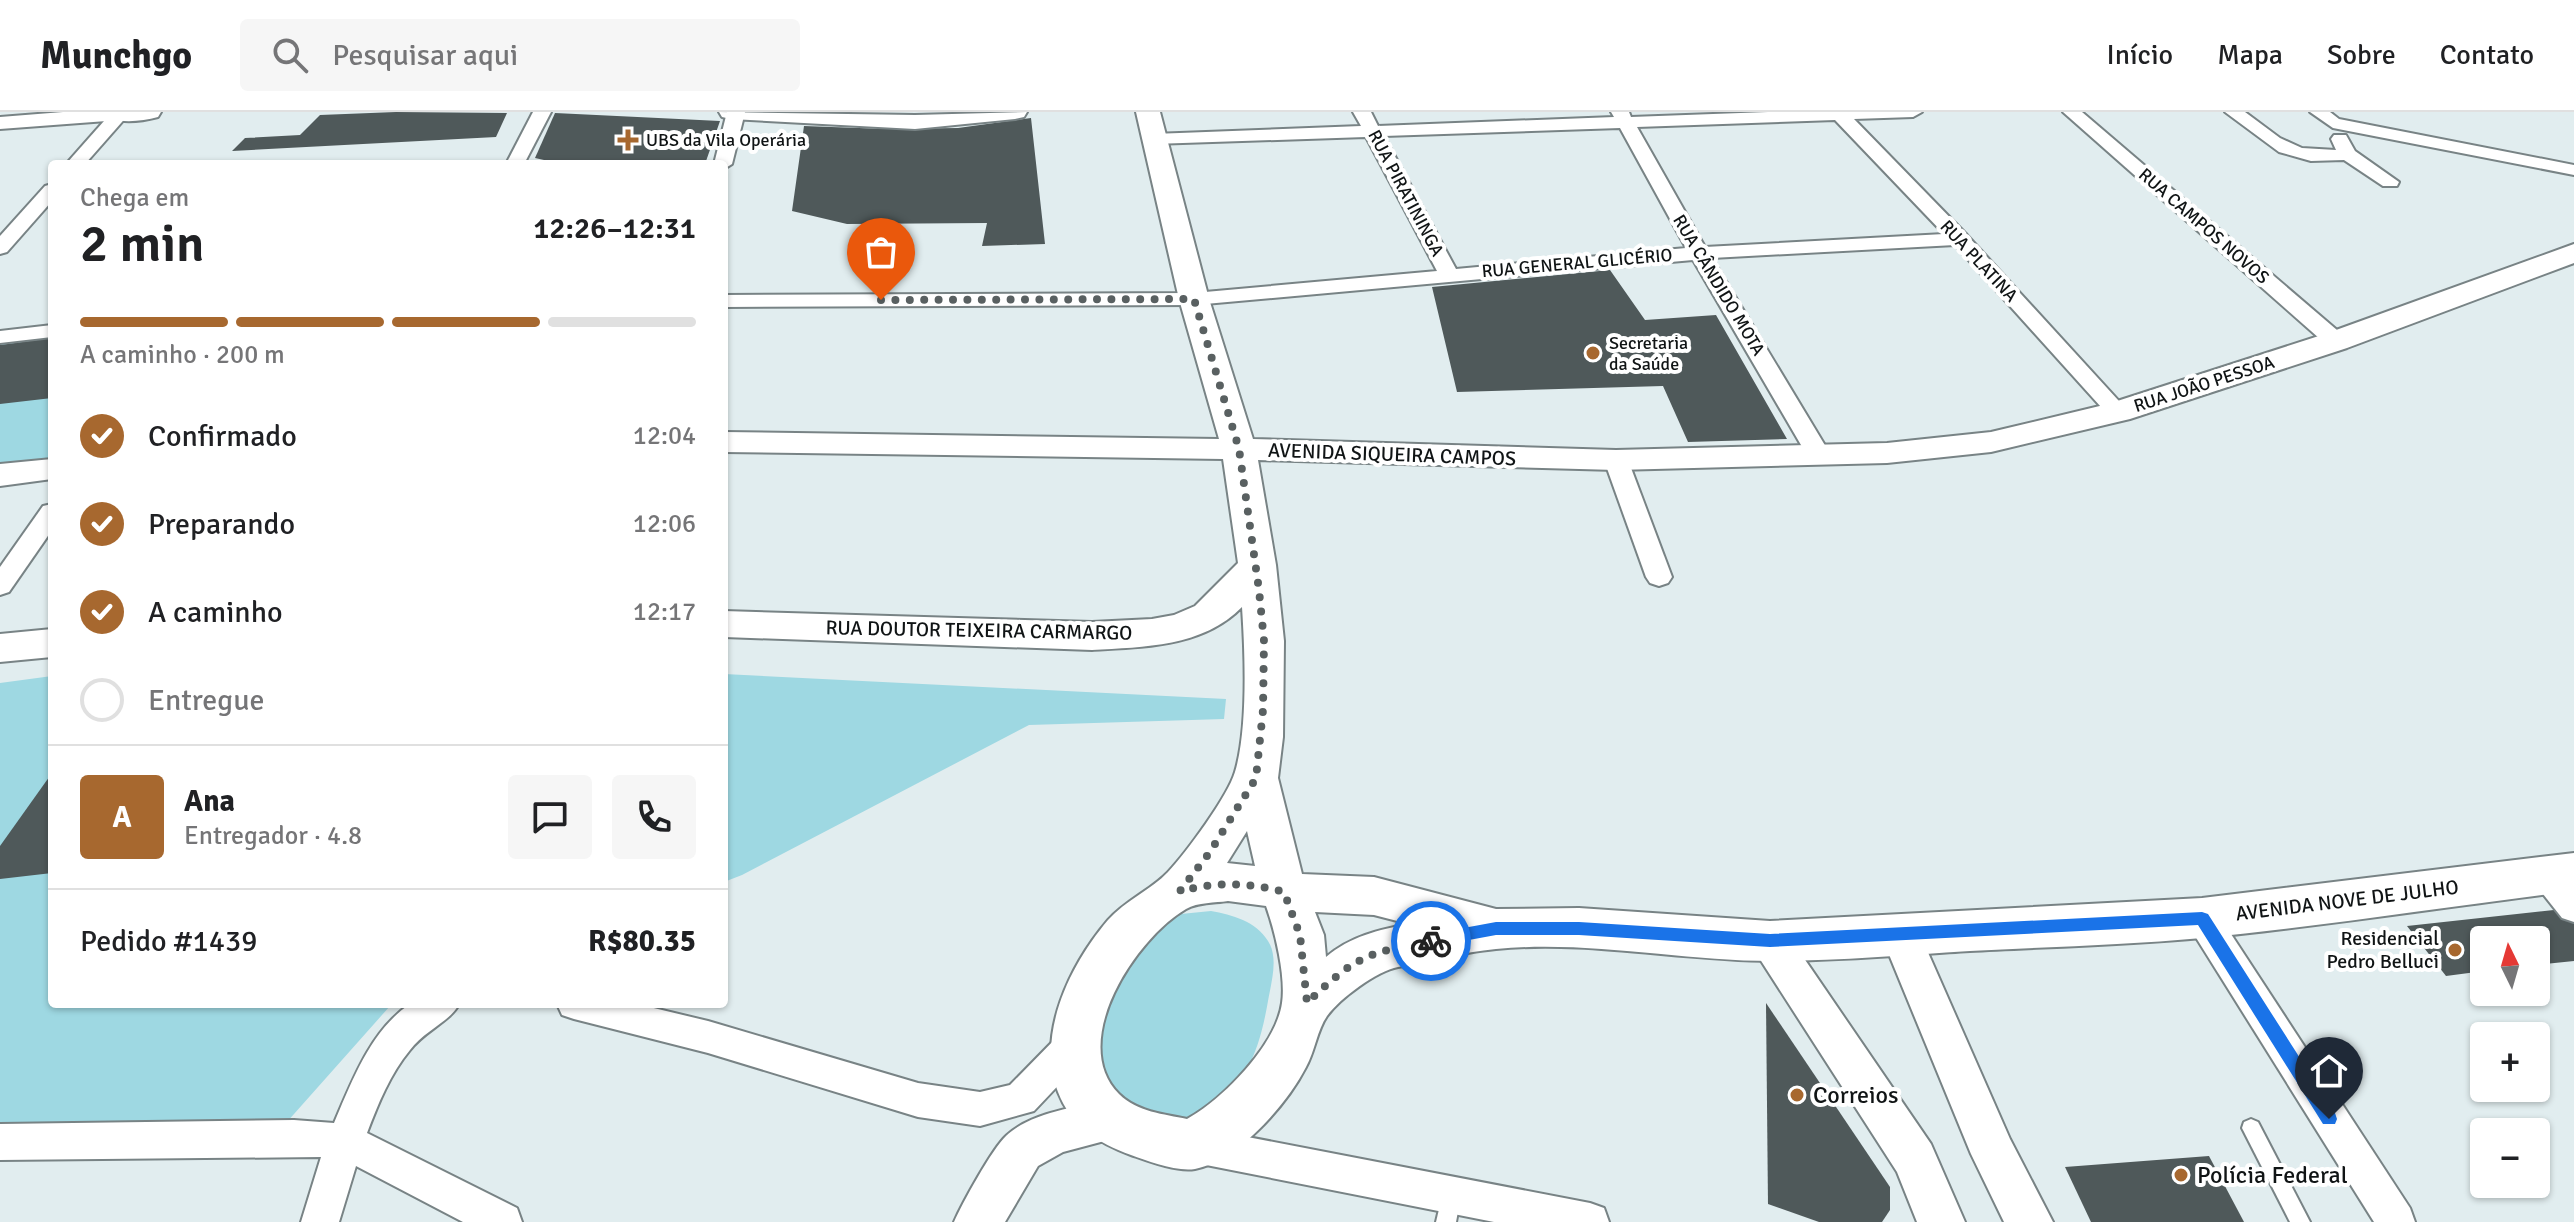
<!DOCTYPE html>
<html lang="pt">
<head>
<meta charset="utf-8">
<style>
  body { margin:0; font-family:Signika,sans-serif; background:#f6f6f6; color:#202124; height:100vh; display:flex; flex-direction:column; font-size:30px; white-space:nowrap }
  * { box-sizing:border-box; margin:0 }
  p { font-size:26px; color:#757577 }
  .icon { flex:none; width:44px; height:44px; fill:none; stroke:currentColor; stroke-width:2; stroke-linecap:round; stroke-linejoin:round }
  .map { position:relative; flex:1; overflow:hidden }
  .panel { position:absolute; left:48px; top:48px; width:680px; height:848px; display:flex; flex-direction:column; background:#fff; border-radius:8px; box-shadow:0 2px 6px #0004 }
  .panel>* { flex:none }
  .needle { width:52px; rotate:355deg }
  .fabs { position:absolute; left:2470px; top:814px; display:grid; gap:16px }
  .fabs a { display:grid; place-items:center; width:80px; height:80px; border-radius:8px; background:#fff; box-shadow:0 2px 6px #0004; font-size:40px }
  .pin { position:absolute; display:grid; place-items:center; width:68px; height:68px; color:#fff; margin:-82px -34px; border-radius:50% 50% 50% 0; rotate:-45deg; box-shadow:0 0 8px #0007 }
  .pin .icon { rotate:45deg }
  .courier { position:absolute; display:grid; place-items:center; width:80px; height:80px; margin:-40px; border:6px solid #1a73e8; border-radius:50%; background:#fff; color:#222; box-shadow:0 2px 10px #0007 }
  .overview em { font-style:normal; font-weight:600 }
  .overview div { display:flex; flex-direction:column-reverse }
  .overview { display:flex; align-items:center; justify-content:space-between; height:136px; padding:0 32px }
  h1 { font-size:52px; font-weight:600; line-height:60px }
  .bar { display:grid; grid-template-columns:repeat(4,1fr); gap:12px 8px; align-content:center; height:96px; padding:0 32px }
  .bar i { height:10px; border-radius:6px; background:#e0e0e0 }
  .bar .selected { background:#a7682f }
  .bar p { grid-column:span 4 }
  .line { display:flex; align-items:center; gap:20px; padding:0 32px; border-top:2px solid #e0e0e0 }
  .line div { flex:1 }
  .round { display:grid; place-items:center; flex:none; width:84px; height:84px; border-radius:8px; background:#f6f6f6 }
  ol { padding:0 32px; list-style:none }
  li { display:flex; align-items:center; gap:24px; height:88px }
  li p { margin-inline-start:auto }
  li .icon { padding:8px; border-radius:50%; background:#a7682f; color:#fff; stroke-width:4 }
  li:last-child { color:#757577 }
  li i { width:44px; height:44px; border:4px solid #e0e0e0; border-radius:50% }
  header { display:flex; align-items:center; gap:48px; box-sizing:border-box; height:112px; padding:0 40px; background:#fff; border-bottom:2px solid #e0e0e0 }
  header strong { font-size:38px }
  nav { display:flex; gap:44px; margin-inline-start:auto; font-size:28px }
  .search { width:560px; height:72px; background:#f6f6f6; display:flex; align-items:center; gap:20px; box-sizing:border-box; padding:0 28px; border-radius:8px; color:#757577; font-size:30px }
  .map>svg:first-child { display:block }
</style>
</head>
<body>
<header>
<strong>Munchgo</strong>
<div class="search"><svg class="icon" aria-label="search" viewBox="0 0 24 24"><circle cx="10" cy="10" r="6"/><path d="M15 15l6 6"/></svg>Pesquisar aqui</div>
<nav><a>Início</a><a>Mapa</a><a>Sobre</a><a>Contato</a></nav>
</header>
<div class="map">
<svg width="2574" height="1110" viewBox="0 0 2574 1110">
  <rect width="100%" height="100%" fill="#e1edef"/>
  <!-- green -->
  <g fill="#9ed8e2">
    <path d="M52 221V348L0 354V226Z"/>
    <path d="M724 562 1226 587 1224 607 1029 613 742 763 724 770Z"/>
    <path d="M52 564V892H395L390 894 286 1011 0 1027V571Z"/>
    <path d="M1211 799C1232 803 1256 809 1268 829 1279 846 1271 871 1268 889 1260 935 1247 977 1204 999 1191 1005 1177 1009 1162 1007 1149 1005 1135 999 1121 996L1087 930 1090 909 1156 817 1181 802Z"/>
  </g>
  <!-- building -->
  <g fill="#4f595a">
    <path d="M396 0 507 1 496 25 232 39 245 26 300 23 320 3Z"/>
    <path d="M555 1 720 9 705 52H562L535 46Z"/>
    <path d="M1031 6 1045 132 982 134 987 111 847 112 792 99 804 14 886 17 958 16Z"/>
    <path d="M1610 158 1645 208 1716 203 1787 327 1688 330 1663 274 1457 280 1432 175Z"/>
    <path d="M52 226V286L0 292V233Z"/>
    <path d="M52 661V761L0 767V734Z"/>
    <path d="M2563 797 2574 809V849L2536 853V828H2484V859L2446 864 2407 814Z"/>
    <path d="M1766 891 1890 1075V1098L1882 1110H1819L1768 1092Z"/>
    <path d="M2209 1044 2244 1110H2091L2065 1055Z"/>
  </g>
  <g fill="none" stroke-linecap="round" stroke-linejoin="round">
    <defs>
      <g id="service">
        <path d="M2251 1007 2258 1010 2310 1110H2290L2242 1016 2244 1010Z"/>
        <path d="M1451 1074 1458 1076 1461 1083 1456 1110H1436L1444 1076Z"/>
      </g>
      <g id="minor">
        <path d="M112 0 129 2 85 52H66Z"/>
        <path d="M533 0H551L524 52H506Z"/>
        <path d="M727 0H745L732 52 724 57V52H714Z"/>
        <path d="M1353 0H1371L1378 14 1614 5 1611 0H1629L1631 5 1768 0H1922L1913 5 1854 7 1967 123 2129 300 2126 305H2110L1955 133 1712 146 1832 345 1828 350H1812L1808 345 1693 148 1194 193 724 195V183L1194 181 1437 159 1366 25 1153 32 1144 27 1153 22 1361 14ZM1835 8 1944 122 1705 135 1637 15ZM1620 16 1686 136 1456 157 1384 24Z"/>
        <path d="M2063 0H2082L2344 224 2347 229 2344 234H2328Z"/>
        <path d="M2225 0H2245L2280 26 2302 36 2336 38 2331 27 2334 23H2346L2355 39 2399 70 2397 74H2383L2344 48 2311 49 2279 40Z"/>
        <path d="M2310 0H2330L2339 7 2574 53V63L2333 16Z"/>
        <path d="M52 72V89L7 140 0 142V124L45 74Z"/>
        <path d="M52 213V225L0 231V219Z"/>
        <path d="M1616 341 1624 343 1628 348 1672 465 1668 471 1659 474 1650 471 1646 465 1604 348 1608 343Z"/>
        <path d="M52 392V418L9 480 0 483V455L43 394Z"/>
        <path d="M2544 750 2555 754 2574 774V810L2562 806 2528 763 2533 754Z"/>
        <path d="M2202 792 2214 796 2410 1096 2415 1110H2374L2190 816 2186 806 2190 796Z"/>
        <path d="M410 892H459C451 909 424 919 410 938 390 962 378 992 367 1021L517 1096 522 1110H463L356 1054 339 1110H301L321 1045 0 1048V1012L294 1008 334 1011C352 969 371 918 410 892Z"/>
        <path d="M557 892H637L708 909 918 971 980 980 1010 973 1061 921 1074 916 1087 921 1092 932 1087 943 1034 999 980 1014 918 1005 708 941 574 907 562 903Z"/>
        <path d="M1196 1015 1590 1091 1604 1096 1609 1110H1494L1196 1051 1183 1045 1177 1033 1183 1021Z"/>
      </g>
      <g id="tertiary">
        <path d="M63 0H129L130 2 120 8 0 17V5Z"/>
        <path d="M1901 806 1915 811 2010 1027 2053 1110H2004L1971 1042 1881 823 1887 811Z"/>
        <path d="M1770 812 1784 817 1931 1032 1965 1110H1917L1897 1060 1756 841 1750 829 1756 817Z"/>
        <path d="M1111 987 1127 993 1133 1008 1127 1023 1063 1040 1038 1054 1005 1110H954C962 1092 992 1037 1006 1024 1029 1001 1080 994 1111 987Z"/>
      </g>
      <g id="secondary">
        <path d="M109 0H161L158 5C143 9 126 11 111 7Z"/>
        <path d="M719 0 915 3 1027 0 1024 5 1015 7 915 17 731 7 722 5Z"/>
        <path d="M1136 0H1160L1209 187 1253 327 1616 338 1887 331 1991 320 2108 292 2325 222 2574 132V151L2347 236 2130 307 1991 340 1887 351 1616 358 1258 348 1276 453 1284 529 1283 625 1278 666 1302 762 1374 765 1496 797 1579 796 1770 809 2202 786 2574 741V779C2450 794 2326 814 2202 826 2125 833 2047 835 1970 839 1904 843 1838 849 1772 849 1680 849 1588 828 1496 837 1463 840 1430 849 1398 855 1377 859 1340 886 1327 904 1317 918 1315 939 1306 955 1287 992 1238 1049 1195 1057 1176 1060 1148 1049 1131 1043 1098 1031 1071 1014 1058 980 1036 922 1070 853 1108 808 1126 788 1151 778 1168 760 1186 741 1228 684 1235 660 1248 617 1245 540 1242 495 1203 535 1144 535 1092 538L724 525V499L1092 510 1152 507 1174 503 1195 494 1238 451 1223 347 724 340V320L1219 327 1179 187ZM1247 719 1255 754 1227 751ZM1228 789 1266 794C1275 819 1286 865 1282 891 1276 933 1223 987 1187 1007 1164 1002 1137 1000 1119 982 1067 930 1136 826 1186 797 1198 790 1215 791 1228 789ZM1315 800 1374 803 1409 812C1378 818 1351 824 1326 845L1324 823Z"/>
        <path d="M52 347V367L0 374V352Z"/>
        <path d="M52 517V545L0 550V522Z"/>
      </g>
    </defs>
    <!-- service casing -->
    <use href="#service" stroke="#788385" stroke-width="4"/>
    <!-- minor casing -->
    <use href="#minor" stroke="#788385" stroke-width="4"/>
    <!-- tertiary casing -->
    <use href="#tertiary" stroke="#788385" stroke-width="4"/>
    <!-- secondary casing -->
    <use href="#secondary" stroke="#788385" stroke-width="4"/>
    <!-- service -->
    <use href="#service" fill="#fff" fill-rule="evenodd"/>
    <!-- minor -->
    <use href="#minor" fill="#fff" fill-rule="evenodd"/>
    <!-- tertiary -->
    <use href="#tertiary" fill="#fff" fill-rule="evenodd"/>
    <!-- secondary -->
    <use href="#secondary" fill="#fff" fill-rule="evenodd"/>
  </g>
  <!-- route -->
  <path fill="#1a73e8" d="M2202 800 2208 802 2335 1001 2337 1007 2335 1012H2323L2198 813 1770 835 1579 823H1496L1431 835 1424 829 1431 822 1496 810H1579L1770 822Z"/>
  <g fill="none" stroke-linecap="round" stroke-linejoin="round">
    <!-- done -->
    <path stroke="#596061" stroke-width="8" stroke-dasharray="0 14.4" d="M881 188 1194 187 1239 337 1259 478 1264 529 1263 598 1256 666 1210 740 1180 779C1217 770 1247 770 1284 780L1300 823 1307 891C1356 844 1366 841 1431 829"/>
  </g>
  <!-- markers -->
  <g fill="#a7682f" stroke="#fff" stroke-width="3">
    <path d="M624 16h8v8h8v8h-8v8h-8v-8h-8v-8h8z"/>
    <circle cx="1593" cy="241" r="8"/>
    <circle cx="2455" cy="838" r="8"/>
    <circle cx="1797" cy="983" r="8"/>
    <circle cx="2181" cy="1063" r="8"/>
  </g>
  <g text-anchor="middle" stroke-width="8" stroke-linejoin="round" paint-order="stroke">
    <!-- far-poi labels -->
    <g font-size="18" fill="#101415" stroke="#fff" text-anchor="start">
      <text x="646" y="34">UBS da Vila Operária</text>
      <text x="1609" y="237">Secretaria<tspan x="1609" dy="21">da Saúde</tspan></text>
    </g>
    <!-- far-street labels -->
    <g font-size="18" fill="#101415" stroke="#fff">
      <text transform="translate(1406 81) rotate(62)" y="6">RUA PIRATININGA</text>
      <text transform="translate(2204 114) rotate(41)" y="6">RUA CAMPOS NOVOS</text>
      <text transform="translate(1979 149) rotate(47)" y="6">RUA PLATINA</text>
      <text transform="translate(1577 151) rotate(-5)" y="6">RUA GENERAL GLICÉRIO</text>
      <text transform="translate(1719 173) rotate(59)" y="6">RUA CÂNDIDO MOTA</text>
      <text transform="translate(2204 272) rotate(-18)" y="6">RUA JOÃO PESSOA</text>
    </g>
    <!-- street labels -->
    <g font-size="20" fill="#101415" stroke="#fff">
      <text transform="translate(1392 342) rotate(2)" y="7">AVENIDA SIQUEIRA CAMPOS</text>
      <text transform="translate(979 518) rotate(1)" y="7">RUA DOUTOR TEIXEIRA CARMARGO</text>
      <text transform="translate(2347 788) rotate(-7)" y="7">AVENIDA NOVE DE JULHO</text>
    </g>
    <!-- poi labels -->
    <g font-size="20" fill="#101415" stroke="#fff" text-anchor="end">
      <text x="2439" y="833">Residencial<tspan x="2439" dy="23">Pedro Belluci</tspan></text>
    </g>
    <!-- near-poi labels -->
    <g font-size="24" fill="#101415" stroke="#fff" text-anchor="start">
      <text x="1813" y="991">Correios</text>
      <text x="2197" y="1071">Polícia Federal</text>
    </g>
  </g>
</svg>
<div class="fabs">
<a><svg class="needle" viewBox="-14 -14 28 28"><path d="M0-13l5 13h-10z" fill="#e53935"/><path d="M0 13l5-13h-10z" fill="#757577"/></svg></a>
<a>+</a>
<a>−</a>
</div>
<div class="pin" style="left:881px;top:188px;background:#ea580c"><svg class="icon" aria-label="bag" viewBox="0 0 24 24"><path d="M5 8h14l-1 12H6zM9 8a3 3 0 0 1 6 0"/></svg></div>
<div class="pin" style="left:2329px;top:1007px;background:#1f2937"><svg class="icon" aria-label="home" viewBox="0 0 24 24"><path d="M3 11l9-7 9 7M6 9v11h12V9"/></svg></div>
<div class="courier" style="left:1431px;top:829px"><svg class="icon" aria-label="bike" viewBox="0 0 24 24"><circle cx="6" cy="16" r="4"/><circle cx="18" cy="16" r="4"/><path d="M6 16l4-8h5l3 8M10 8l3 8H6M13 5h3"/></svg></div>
<section class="panel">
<div class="overview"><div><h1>2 min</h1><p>Chega em</p></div><em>12:26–12:31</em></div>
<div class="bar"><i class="selected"></i><i class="selected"></i><i class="selected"></i><i></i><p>A caminho · 200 m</p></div>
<ol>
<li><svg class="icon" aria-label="check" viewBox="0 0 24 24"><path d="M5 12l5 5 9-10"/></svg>Confirmado<p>12:04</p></li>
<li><svg class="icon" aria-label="check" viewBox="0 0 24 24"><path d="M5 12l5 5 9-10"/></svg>Preparando<p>12:06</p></li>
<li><svg class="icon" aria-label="check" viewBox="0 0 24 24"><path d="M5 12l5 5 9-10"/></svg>A caminho<p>12:17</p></li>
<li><i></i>Entregue</li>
</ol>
<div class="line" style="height:144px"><b class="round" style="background:#a7682f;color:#fff">A</b><div><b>Ana</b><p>Entregador · 4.8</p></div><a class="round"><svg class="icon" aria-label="chat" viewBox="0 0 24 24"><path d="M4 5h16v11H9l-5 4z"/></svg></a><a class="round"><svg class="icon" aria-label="phone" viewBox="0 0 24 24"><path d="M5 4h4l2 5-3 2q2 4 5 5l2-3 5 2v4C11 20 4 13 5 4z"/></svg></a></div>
<div class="line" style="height:104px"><div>Pedido #1439</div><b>R$80.35</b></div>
</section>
</div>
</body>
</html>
